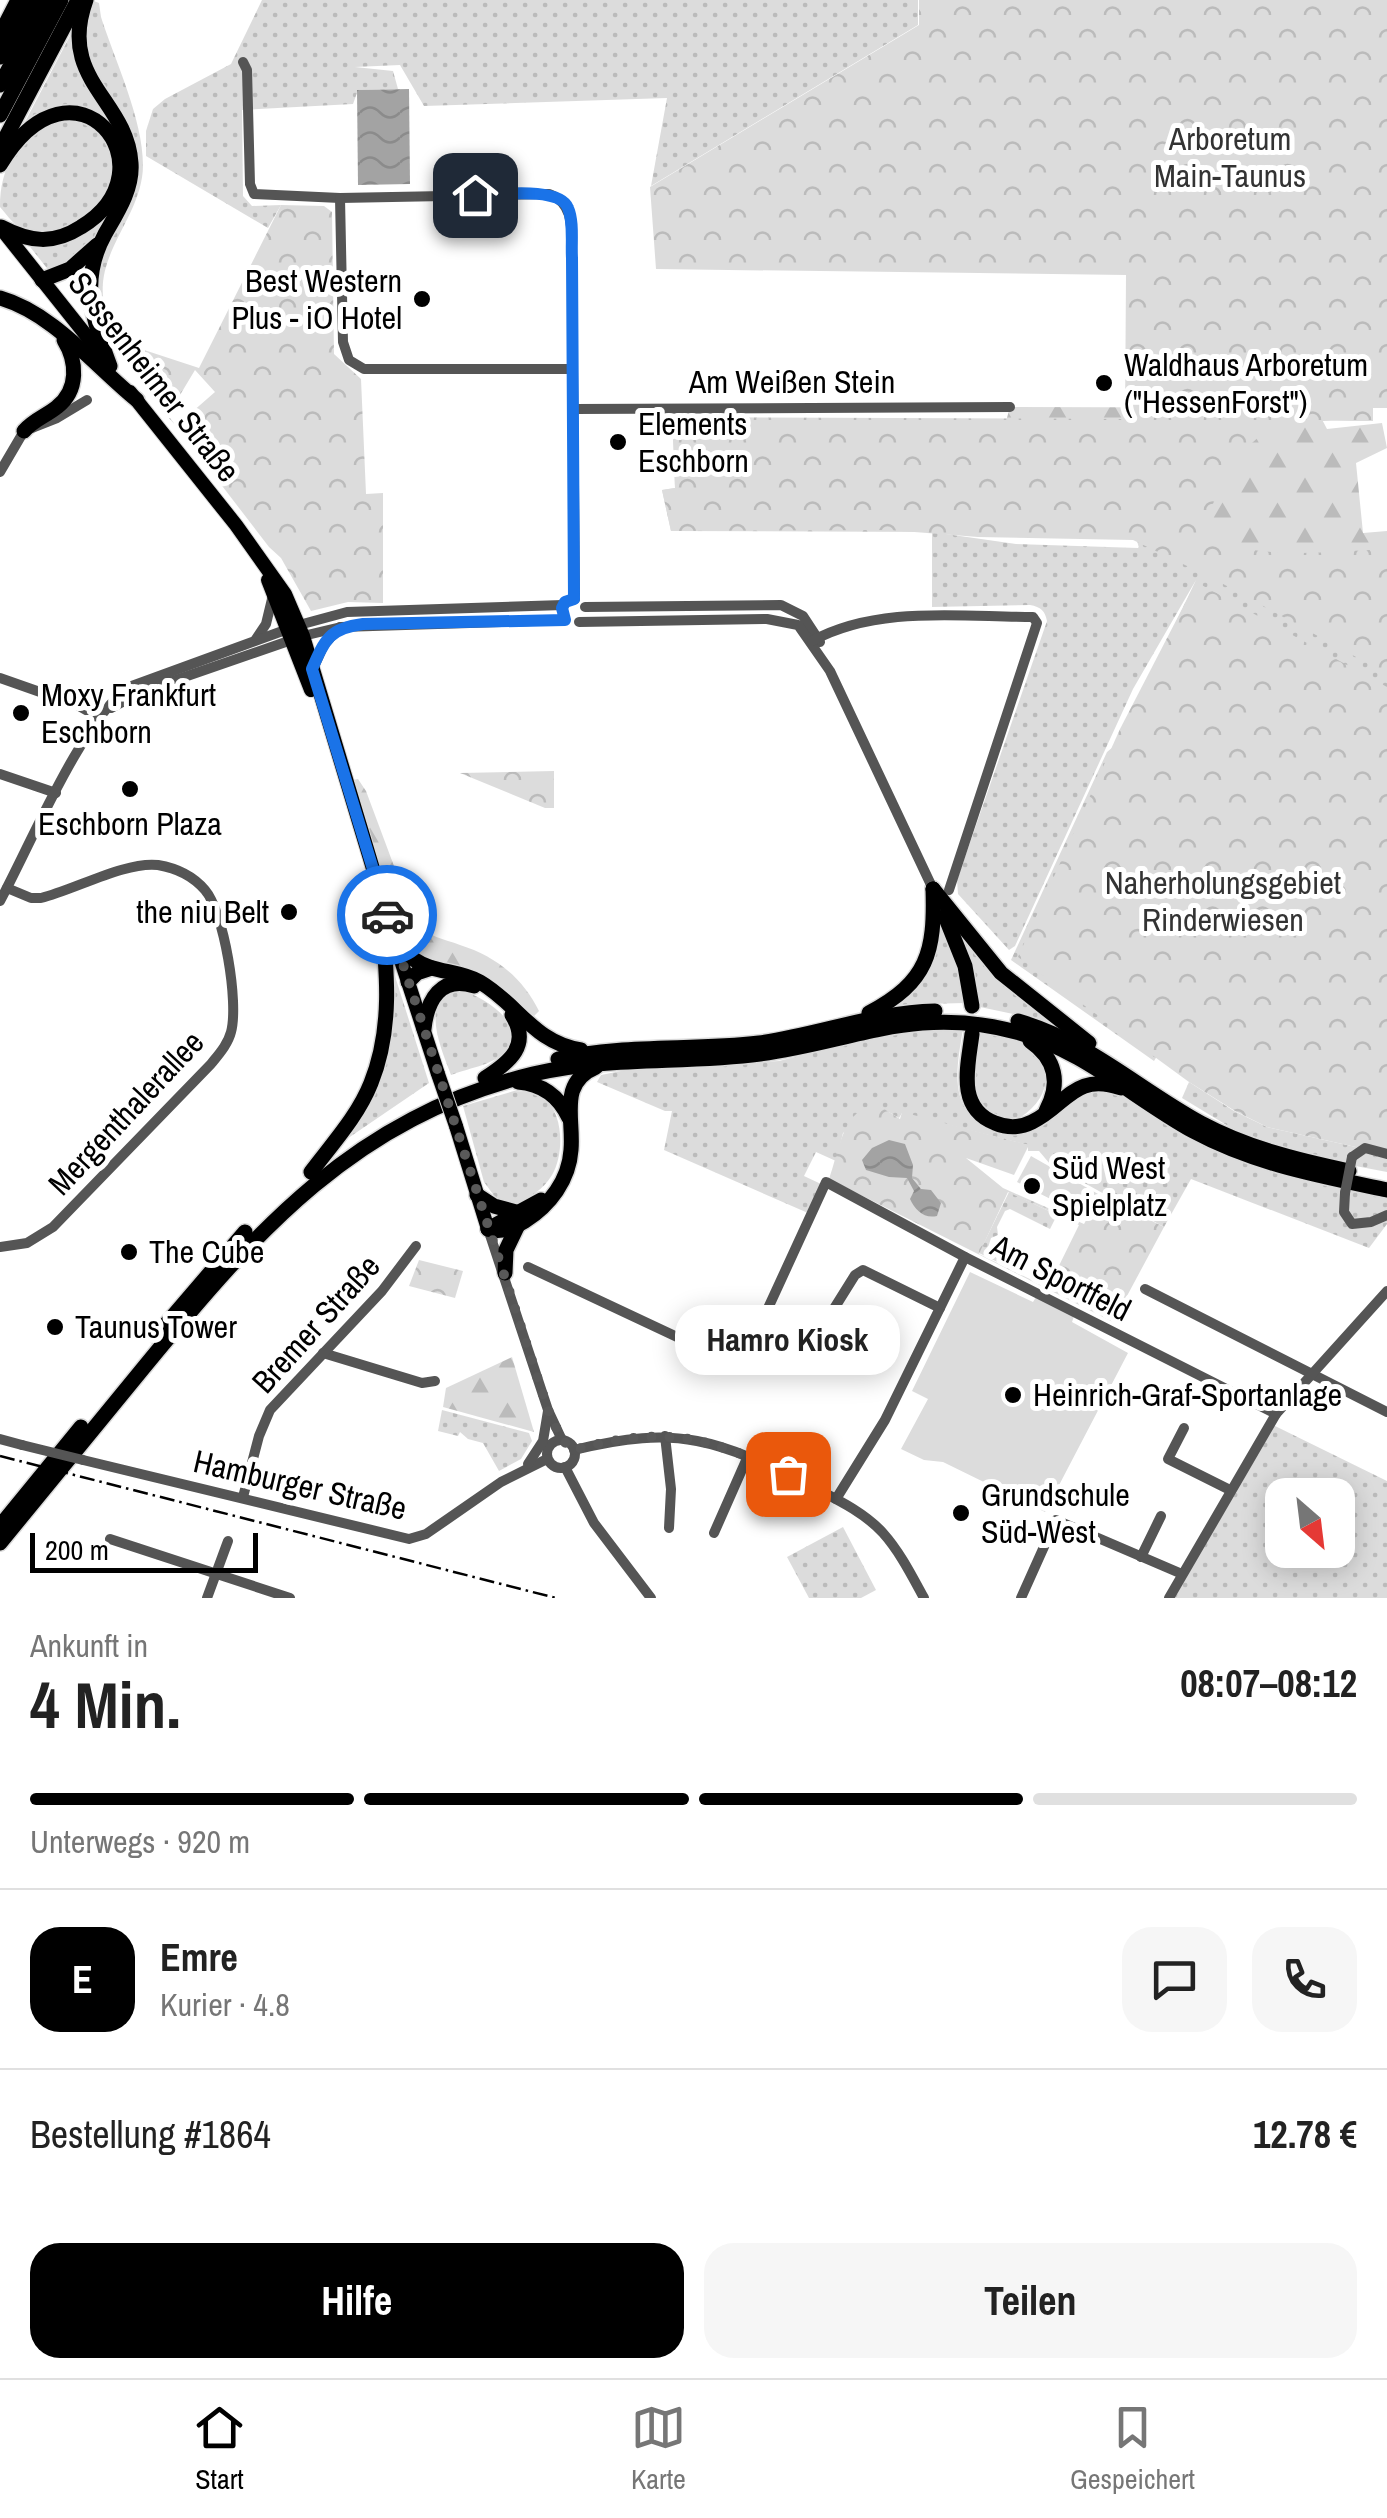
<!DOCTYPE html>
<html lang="de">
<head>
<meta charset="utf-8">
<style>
  body { margin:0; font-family:"Archivo Narrow",sans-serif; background:#f6f6f6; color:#222; height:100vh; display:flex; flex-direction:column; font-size:38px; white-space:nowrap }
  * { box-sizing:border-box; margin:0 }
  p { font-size:32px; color:#767676 }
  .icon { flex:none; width:55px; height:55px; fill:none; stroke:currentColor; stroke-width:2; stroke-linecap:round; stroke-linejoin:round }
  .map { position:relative; height:1598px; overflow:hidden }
  .panel { display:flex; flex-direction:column; background:#fff; flex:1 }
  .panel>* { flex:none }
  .needle { width:65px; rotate:152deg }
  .tools { position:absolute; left:1265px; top:1478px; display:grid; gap:20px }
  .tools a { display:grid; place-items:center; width:90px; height:90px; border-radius:20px; background:#fff; box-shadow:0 5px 25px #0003; font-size:50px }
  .scale { position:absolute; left:30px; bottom:25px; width:228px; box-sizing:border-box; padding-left:10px; border:5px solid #000; border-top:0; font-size:28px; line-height:35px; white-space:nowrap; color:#000; -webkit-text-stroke:8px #fff; paint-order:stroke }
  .pin { position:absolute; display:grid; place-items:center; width:85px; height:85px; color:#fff; margin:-42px; border-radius:20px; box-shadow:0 5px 15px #0006 }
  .courier { position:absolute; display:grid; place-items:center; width:100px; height:100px; margin:-50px; border:8px solid #1a73e8; border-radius:50%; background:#fff; color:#222; box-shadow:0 2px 12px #0007 }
  .bubble { position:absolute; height:70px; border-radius:30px; background:#fff; box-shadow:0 5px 25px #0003; font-size:32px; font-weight:800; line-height:70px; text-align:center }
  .overview em { font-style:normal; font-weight:800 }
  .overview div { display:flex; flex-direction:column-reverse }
  .overview { display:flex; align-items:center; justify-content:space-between; height:170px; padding:0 30px }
  h1 { font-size:65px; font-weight:800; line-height:75px }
  .bar { display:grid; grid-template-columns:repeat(4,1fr); gap:15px 10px; align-content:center; height:120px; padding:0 30px }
  .bar i { height:12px; border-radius:8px; background:#e0e0e0 }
  .bar .on { background:#000 }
  .bar p { grid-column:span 4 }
  .line { display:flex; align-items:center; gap:25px; padding:0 30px; border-top:2px solid #e0e0e0 }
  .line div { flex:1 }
  .round { display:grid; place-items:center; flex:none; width:105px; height:105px; border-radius:30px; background:#f6f6f6 }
  .action { display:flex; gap:20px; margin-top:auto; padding:20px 30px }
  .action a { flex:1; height:115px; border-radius:30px; background:#000; color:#fff; font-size:40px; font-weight:800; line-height:115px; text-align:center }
  .action a+a { background:#f6f6f6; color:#222 }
  .menu { display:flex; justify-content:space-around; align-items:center; height:140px; border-top:2px solid #e0e0e0; background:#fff; font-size:28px; color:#767676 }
  .menu a { display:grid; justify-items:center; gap:5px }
  .menu .on { color:#000 }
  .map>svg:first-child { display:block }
</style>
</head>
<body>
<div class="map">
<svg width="1387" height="1598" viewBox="0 0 1387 1598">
  <defs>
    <pattern id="grass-dots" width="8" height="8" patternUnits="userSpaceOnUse" patternTransform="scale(2.5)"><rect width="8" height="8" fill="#dcdcdc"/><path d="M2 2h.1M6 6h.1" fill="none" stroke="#bbb" stroke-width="1.8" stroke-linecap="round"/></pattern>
    <pattern id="forest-firs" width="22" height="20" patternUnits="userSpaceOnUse" patternTransform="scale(2.5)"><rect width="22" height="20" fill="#dcdcdc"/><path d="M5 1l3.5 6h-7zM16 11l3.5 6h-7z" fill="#bbb"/></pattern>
    <pattern id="park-crowns" width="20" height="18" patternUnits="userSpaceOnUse" patternTransform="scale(2.5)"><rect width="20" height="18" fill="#dcdcdc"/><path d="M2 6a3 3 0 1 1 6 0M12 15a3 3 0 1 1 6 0" fill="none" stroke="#bbb"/></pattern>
    <pattern id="water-waves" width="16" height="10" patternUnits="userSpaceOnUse" patternTransform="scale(2.5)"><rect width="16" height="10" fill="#a3a3a3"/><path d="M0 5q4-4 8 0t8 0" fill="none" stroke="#8b8b8b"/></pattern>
  </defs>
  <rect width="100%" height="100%" fill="#fff"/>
  <!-- grass -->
  <g fill="url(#grass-dots)" fill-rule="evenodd">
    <path d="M91 0 99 3 101 17C115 61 143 119 143 165 143 218 89 256 106 311 112 331 130 343 140 361L129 368 100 329 94 276 136 170 84 49 85 18Z"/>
    <path d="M262 0H918V25L651 186 667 98 424 106 400 65 355 67 393 71 398 89 358 90 353 104 242 110 243 196 252 206 281 205 268 228 146 156V131L153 109 165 99 231 64Z"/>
    <path d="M73 30 119 134 128 171 103 230 81 255 50 272 27 243 73 235 125 170 84 110 27 124 25 122Z"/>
    <path d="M52 119C181 124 83 263 22 229 14 225 6 214 0 207 0 164 18 144 52 119Z"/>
    <path d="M1165 512 1387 628V1054L1170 1035 1154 1061 1011 960 1107 752 1119 742 1196 580 1133 689 1015 946 1009 950 958 894 957 880 1047 621C1045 611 1041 607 1030 605L932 607V532L1016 544 1138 548Z"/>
    <path d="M937 910 958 964 965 1003 924 1004 880 1011C932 975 931 973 937 910Z"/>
    <path d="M957 927 1070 1034 1028 1017 980 1007 971 965Z"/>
    <path d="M393 970 429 1083 338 1145 359 1116 390 972Z"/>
    <path d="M459 989C482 996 534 1026 503 1054 491 1065 466 1069 451 1075 441 1048 418 998 459 989Z"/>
    <path d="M936 1029H963C955 1076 947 1119 1005 1133L1075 1094 1098 1088 1119 1094 1187 1138 1387 1196V1224L1369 1248 1191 1179 1164 1227 1050 1164 1039 1151H1028V1145L902 1113 899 1118 880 1107 843 1133 836 1161 816 1152 804 1176 821 1184 808 1213 664 1150 672 1111H665L597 1082 601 1075 621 1071 779 1061 866 1039Z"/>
    <path d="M979 1033C993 1035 1014 1036 1026 1045 1057 1066 1049 1099 1021 1117 964 1129 974 1067 979 1033Z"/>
    <path d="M1189 1082 1234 1111 1267 1127 1387 1154V1172L1324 1160 1238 1132 1182 1098Z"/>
    <path d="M514 1091C525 1092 536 1091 545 1099 564 1115 564 1155 552 1175 543 1190 530 1197 515 1206L498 1201 484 1182 463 1106Z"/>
    <path d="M1009 1192 1057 1215 1050 1229 1010 1209 1005 1211 997 1227 998 1235 991 1238 987 1251 1005 1264 1020 1267 1024 1275 979 1253Z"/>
    <path d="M442 1410 529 1433 532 1441 521 1459 499 1471 483 1443 468 1439 460 1432 458 1436 438 1431Z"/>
    <path d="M1273 1425 1387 1481V1598H1174ZM1282 1495H1338V1550H1282Z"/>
    <path d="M843 1527 876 1590 861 1598H809L787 1557Z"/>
  </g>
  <!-- forest -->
  <g fill="url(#forest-firs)">
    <path d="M1010 407 1316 408 1327 429 1382 423 1387 448 1356 463 1363 533 1387 531V628L1220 550 1164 513 1139 548 1132 523 932 532 671 531 662 490 675 488 673 418 996 419 1005 425Z"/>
    <path d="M358 779 366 791 416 925C428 936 444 939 460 945 495 956 522 977 539 1011L533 1017 427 961 405 943 361 820 353 780Z"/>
    <path d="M512 1357 534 1432 443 1407 446 1388Z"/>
  </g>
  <!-- park -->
  <g fill="url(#park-crowns)" fill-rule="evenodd">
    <path d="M919 0H1387V408H1373V421C1344 421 1313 419 1285 425 1238 435 1216 497 1200 535 1255 561 1327 552 1387 549V674L1214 579 1133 540 978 537 889 530 671 531 662 490 675 488 672 417 1125 419 1126 275 656 269 650 187 919 25Z"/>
    <path d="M281 205 324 206 332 212 334 354 361 379 366 494 383 493V603L348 602 311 611 281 558 269 547 124 358 138 348 199 368ZM195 370 215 392 176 426 168 417 178 405 177 400Z"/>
    <path d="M1196 582 1387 687V1154L1267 1127 1235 1111 1189 1082 1018 957 1120 729Z"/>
    <path d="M554 771V808H545L460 773Z"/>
    <path d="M866 1107H881L900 1119 902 1112 1029 1145 1014 1175 966 1158 1003 1188 1084 1224 1100 1195 1164 1227 1113 1322 829 1179C838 1155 841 1119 866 1107ZM1008 1192 1079 1225 1048 1288 979 1254Z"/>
    <path d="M419 1260 463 1271 455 1298 409 1286Z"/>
  </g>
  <!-- pitch -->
  <g fill="#dcdcdc">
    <path d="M1031 1156 1098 1194 1089 1210 1082 1215 1017 1182Z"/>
    <path d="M970 1272 1033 1302 1036 1297 1074 1316 1072 1322 1128 1353 1045 1512 943 1462 924 1460 901 1449 928 1399 912 1391Z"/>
  </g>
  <!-- water -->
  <g fill="url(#water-waves)">
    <path d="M409 89 410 184 358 185 357 90Z"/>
    <path d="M889 1140 905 1144 913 1165 912 1178 921 1189 931 1190 941 1203 937 1216C924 1219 915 1210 910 1199L914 1191 907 1178 889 1177 866 1170 862 1160 872 1148Z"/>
  </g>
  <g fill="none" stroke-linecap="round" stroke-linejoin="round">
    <defs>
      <g id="major">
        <path d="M0 227 105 359"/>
        <path d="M130 392 236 525 285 594 303 636 383 902"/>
        <path d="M268 580 311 690"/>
        <path d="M395 942 438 1074"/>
        <path d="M456 1126 488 1229"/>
      </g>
      <g id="highway">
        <path d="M86 0C57 80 127 99 131 163 133 189 117 213 105 234 79 281 93 320 110 366"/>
        <path d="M0 35 18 0"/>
        <path d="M0 57 32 0"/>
        <path d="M0 85 46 0"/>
        <path d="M0 115 61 0"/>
        <path d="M0 148 78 0"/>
        <path d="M0 165C74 41 177 169 81 227 53 245 30 242 1 227"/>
        <path d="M42 280 70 269 97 245"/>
        <path d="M0 298C53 313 95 366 137 400"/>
        <path d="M24 431C33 420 46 416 57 407 79 390 77 361 64 340"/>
        <path d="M933 889 1001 973 1089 1043"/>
        <path d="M945 916 965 966 972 1006"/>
        <path d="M389 922C396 935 402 951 415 960 433 973 459 970 480 982 519 1005 533 1042 581 1050"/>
        <path d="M408 982 417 973 432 968"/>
        <path d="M869 1013C928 982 935 952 933 889"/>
        <path d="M1018 1021C1090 1042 1137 1088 1201 1123 1248 1148 1297 1160 1349 1171"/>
        <path d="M424 1029C427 1000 441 975 474 986"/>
        <path d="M972 1034C968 1066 956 1108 995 1123 1007 1128 1020 1128 1032 1122 1067 1105 1074 1072 1121 1088"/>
        <path d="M1030 1041C1056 1059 1061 1083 1046 1111"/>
        <path d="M558 1059C624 1044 692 1051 759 1043 819 1035 875 1012 935 1011"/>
        <path d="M485 1078C510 1062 531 1045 512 1015"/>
        <path d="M518 1082C542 1084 559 1096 569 1118"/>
        <path d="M311 1172C332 1144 358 1116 371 1083 396 1021 385 955 379 891"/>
        <path d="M477 1195 494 1206 516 1212"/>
        <path d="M488 1229C502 1233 513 1228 525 1221 550 1205 569 1180 571 1150 574 1118 558 1083 596 1067"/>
        <path d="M488 1229 541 1200"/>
        <path d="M505 1273 506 1250 518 1225"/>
        <path d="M156 1336 245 1232"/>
        <path d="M0 1526 81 1427"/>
        <path d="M0 1543C48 1484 96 1425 145 1366 257 1230 354 1118 533 1074 609 1056 684 1064 760 1054 855 1041 916 1005 1016 1032 1084 1050 1133 1098 1193 1131 1254 1164 1320 1176 1387 1190"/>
      </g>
    </defs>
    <!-- major casing -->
    <use href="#major" stroke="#dbdbdb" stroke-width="16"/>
    <!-- highway casing -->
    <use href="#highway" stroke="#dbdbdb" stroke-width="18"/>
    <!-- minor -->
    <g stroke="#555" stroke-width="10">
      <path d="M243 62 247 70 250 184 254 194 340 198 549 194C576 204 571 232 572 258L575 599"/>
      <path d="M340 198 343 342 349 360 364 369H573"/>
      <path d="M574 409 1010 407"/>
      <path d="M0 472 24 431 57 418 87 400"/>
      <path d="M585 607 781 605 803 616 820 642"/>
      <path d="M579 622 767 619 798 625 830 671 933 889"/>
      <path d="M256 639 266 624 273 595"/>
      <path d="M812 641C878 605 960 617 1033 617L1037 623 949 890"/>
      <path d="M313 669 324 645 340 627"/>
      <path d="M0 678 77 705 100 718"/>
      <path d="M111 708 141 692 303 636 341 627 565 620"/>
      <path d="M0 774 56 793"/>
      <path d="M0 901C30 846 81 721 129 687L299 625 347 612 563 605"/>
      <path d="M1352 1157 1365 1148 1387 1154"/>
      <path d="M1345 1193 1344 1212 1352 1224 1371 1222 1387 1215"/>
      <path d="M488 1229 548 1410 562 1440"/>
      <path d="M0 1247 27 1243 53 1227 211 1064C219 1054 228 1044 231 1032 239 1003 224 912 205 890 193 876 176 868 158 865 126 861 74 890 41 898H31L7 888"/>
      <path d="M528 1267 741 1367 826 1182 965 1257 1276 1414"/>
      <path d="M1145 1289 1387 1412"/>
      <path d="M810 1347 855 1275 863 1270 940 1308"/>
      <path d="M323 1353 422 1383 435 1381"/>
      <path d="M1184 1428 1168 1459 1230 1490"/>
      <path d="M665 1436 671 1489 669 1528"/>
      <path d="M0 1439 22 1445"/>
      <circle cx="561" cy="1454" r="14"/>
      <path d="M574 1450C679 1424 718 1440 811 1486 836 1499 864 1512 883 1533 900 1552 912 1576 924 1598"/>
      <path d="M83 1460 409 1539 426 1534 501 1482 547 1459"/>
      <path d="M528 1464 543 1441 548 1411"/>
      <path d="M565 1467 594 1523 651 1598"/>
      <path d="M243 1497 259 1436 270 1410 382 1291 416 1246"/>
      <path d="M836 1499 885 1420 965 1257"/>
      <path d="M714 1533 748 1456"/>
      <path d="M110 1539 290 1598"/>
      <path d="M1141 1557 1161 1516"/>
      <path d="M207 1598 228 1541"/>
      <path d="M1021 1598 1056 1520 1182 1574"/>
      <path d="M1169 1598 1276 1414 1387 1291"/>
    </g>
    <!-- major -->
    <use href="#major" stroke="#000" stroke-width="14"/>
    <!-- highway -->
    <use href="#highway" stroke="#000" stroke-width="15"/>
    <!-- rail -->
    <path stroke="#000" stroke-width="2.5" stroke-dasharray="15 5 2.5 5" stroke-linecap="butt" d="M0 1456 556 1598"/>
    <defs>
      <path id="major-bridge" d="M438 1074 456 1126"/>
    </defs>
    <!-- major-bridge casing -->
    <use href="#major-bridge" stroke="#dbdbdb" stroke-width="16" stroke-linecap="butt"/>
    <!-- minor-bridge -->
    <g stroke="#555" stroke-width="10">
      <path d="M1345 1193 1352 1157"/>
      <path d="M22 1445 83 1460"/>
    </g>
    <!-- major-bridge -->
    <use href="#major-bridge" stroke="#000" stroke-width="14"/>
  </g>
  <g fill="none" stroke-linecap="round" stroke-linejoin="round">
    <!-- done -->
    <path stroke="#595959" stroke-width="10" stroke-dasharray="0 18" d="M387 915 548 1410 562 1440 574 1450C667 1425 703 1436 788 1474"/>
    <!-- route -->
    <path stroke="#1a73e8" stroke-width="12" d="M387 915 312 669C325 639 330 628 363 624L565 620 562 608 565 602 574 599 572 258C571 243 574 222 568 208 560 186 496 195 475 195"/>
  </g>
  <!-- markers -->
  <g fill="#000" stroke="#fff" stroke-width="4">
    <circle cx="422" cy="299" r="10"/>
    <circle cx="1104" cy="383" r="10"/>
    <circle cx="618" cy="442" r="10"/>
    <circle cx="21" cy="713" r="10"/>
    <circle cx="130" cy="789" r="10"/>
    <circle cx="289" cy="912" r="10"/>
    <circle cx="1032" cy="1186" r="10"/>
    <circle cx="129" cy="1252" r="10"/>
    <circle cx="55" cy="1327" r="10"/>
    <circle cx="1013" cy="1395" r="10"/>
    <circle cx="961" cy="1513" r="10"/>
  </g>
  <g text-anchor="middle" stroke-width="10" stroke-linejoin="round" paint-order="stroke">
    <!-- park labels -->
    <g font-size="32" fill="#333" stroke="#fff">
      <text x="1230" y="150">Arboretum<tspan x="1230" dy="37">Main-Taunus</tspan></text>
      <text x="1223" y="894">Naherholungsgebiet<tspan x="1223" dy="37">Rinderwiesen</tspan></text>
    </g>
    <!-- poi labels -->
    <g font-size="32" fill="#000" stroke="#fff" text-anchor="start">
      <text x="402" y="292" text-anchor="end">Best Western<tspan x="402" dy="37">Plus - iO Hotel</tspan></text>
      <text x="1124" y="376">Waldhaus Arboretum<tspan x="1124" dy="37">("HessenForst")</tspan></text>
      <text x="638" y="435">Elements<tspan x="638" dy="37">Eschborn</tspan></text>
      <text x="41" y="706">Moxy Frankfurt<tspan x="41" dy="37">Eschborn</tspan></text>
      <text x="130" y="835" text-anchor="middle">Eschborn Plaza</text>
      <text x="269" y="923" text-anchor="end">the niu Belt</text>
      <text x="1052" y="1179">Süd West<tspan x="1052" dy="37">Spielplatz</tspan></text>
      <text x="149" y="1263">The Cube</text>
      <text x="75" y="1338">Taunus Tower</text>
      <text x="1033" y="1406">Heinrich-Graf-Sportanlage</text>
      <text x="981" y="1506">Grundschule<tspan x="981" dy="37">Süd-West</tspan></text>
    </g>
    <!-- street labels -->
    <g font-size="32" fill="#000" stroke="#fff">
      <text transform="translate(154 377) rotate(52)" y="11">Sossenheimer Straße</text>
      <text x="792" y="393">Am Weißen Stein</text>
      <text transform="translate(126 1113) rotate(-47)" y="11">Mergenthalerallee</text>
      <text transform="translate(1061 1278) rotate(27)" y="11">Am Sportfeld</text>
      <text transform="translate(316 1324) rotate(-48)" y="11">Bremer Straße</text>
      <text transform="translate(300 1485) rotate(13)" y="11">Hamburger Straße</text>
    </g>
  </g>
</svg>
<div class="tools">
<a><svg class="needle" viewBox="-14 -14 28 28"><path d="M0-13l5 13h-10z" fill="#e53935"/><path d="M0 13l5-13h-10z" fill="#767676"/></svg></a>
</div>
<div class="scale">200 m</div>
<div class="pin" style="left:788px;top:1474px;background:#ea580c"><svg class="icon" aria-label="bag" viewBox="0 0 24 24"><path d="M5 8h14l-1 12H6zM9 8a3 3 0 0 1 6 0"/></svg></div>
<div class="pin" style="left:475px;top:195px;background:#1f2937"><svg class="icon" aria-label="home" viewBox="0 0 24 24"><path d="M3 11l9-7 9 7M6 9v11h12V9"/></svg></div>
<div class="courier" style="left:387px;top:915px"><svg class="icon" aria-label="car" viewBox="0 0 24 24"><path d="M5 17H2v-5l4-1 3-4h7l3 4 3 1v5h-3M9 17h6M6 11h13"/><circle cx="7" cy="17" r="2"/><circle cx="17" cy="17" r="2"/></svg></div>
<div class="bubble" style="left:675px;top:1305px;width:225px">Hamro Kiosk</div>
</div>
<section class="panel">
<div class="overview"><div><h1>4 Min.</h1><p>Ankunft in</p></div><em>08:07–08:12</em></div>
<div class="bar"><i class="on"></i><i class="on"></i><i class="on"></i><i></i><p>Unterwegs · 920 m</p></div>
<div class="line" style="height:180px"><b class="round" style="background:#000;color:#fff">E</b><div><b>Emre</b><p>Kurier · 4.8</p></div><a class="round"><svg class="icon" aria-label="chat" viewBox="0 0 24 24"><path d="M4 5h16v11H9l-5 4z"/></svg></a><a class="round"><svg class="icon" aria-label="phone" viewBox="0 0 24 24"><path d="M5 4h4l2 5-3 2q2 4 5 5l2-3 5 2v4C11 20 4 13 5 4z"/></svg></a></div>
<div class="line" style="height:130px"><div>Bestellung #1864</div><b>12.78 €</b></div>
<div class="action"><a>Hilfe</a><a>Teilen</a></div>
</section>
<nav class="menu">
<a class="on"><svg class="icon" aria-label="home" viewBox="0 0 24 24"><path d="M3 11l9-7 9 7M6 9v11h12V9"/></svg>Start</a>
<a><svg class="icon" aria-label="map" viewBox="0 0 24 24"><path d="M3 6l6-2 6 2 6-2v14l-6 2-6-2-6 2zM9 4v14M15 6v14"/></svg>Karte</a>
<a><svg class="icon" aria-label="saved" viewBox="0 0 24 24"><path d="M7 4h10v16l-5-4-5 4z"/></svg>Gespeichert</a>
</nav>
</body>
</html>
